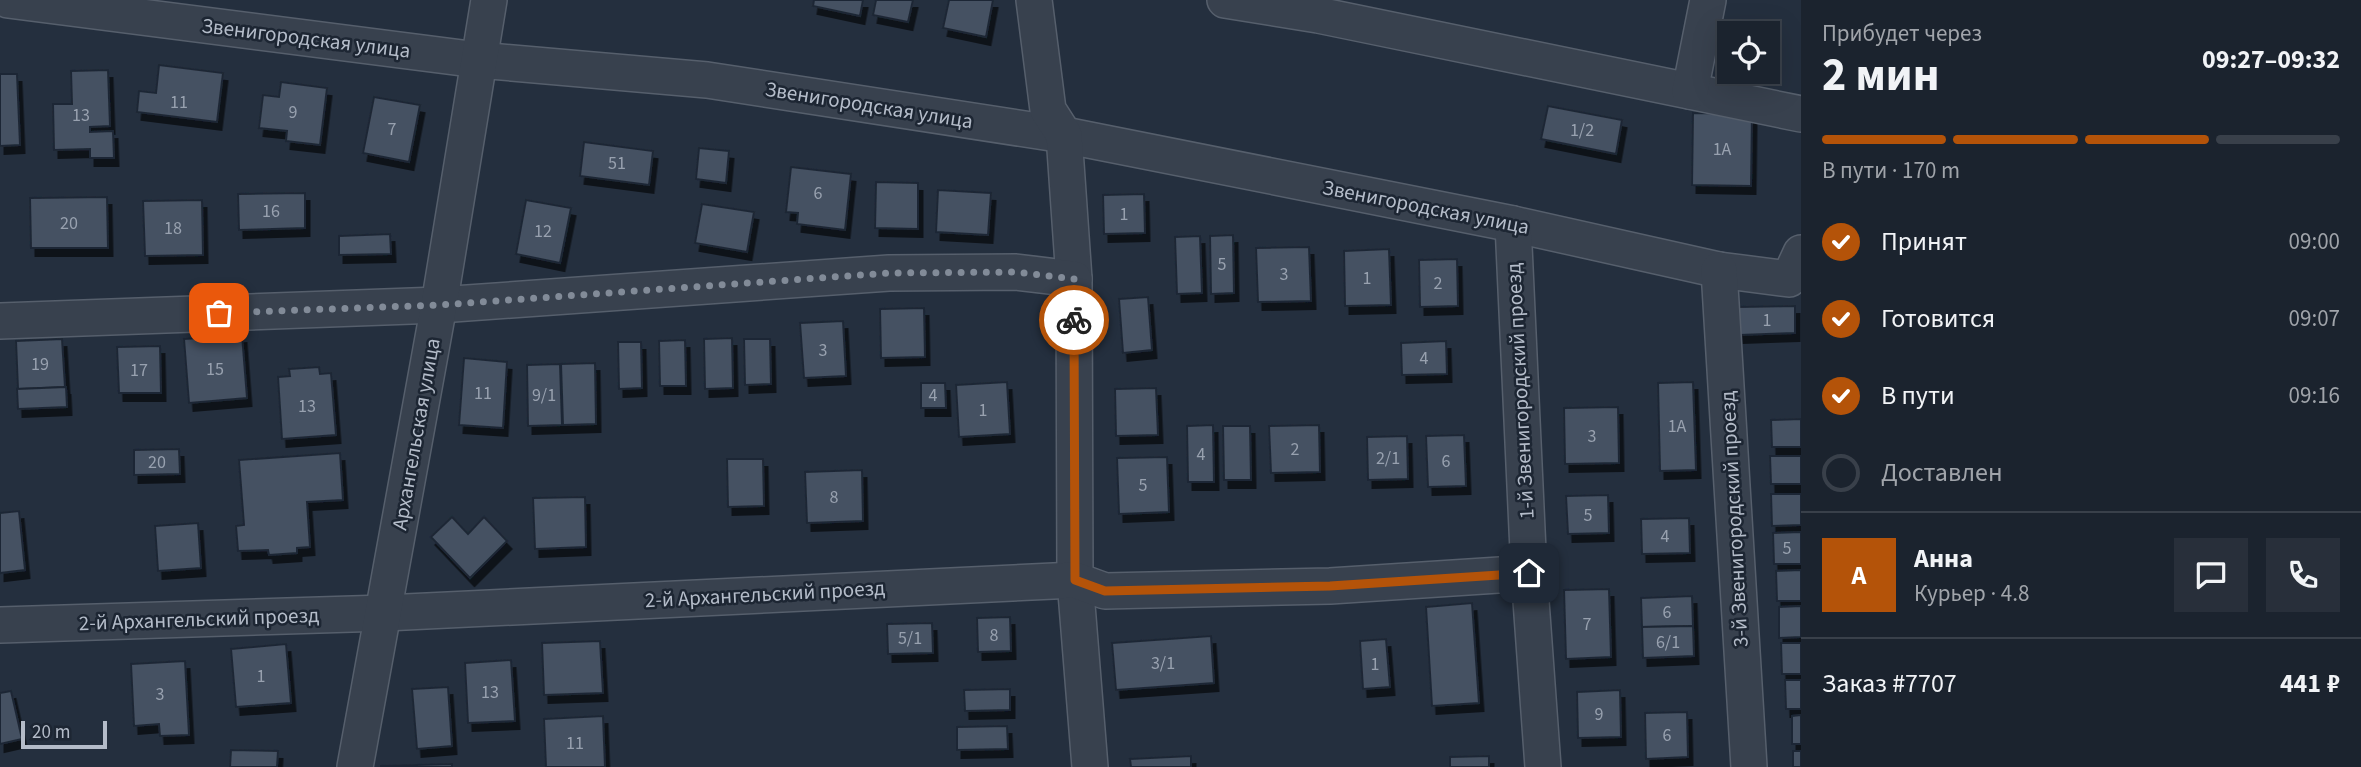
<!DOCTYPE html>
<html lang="ru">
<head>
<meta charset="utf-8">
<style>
  body { margin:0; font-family:"Source Sans 3",sans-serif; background:#282f3a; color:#f1f3f6; height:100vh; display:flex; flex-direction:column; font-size:26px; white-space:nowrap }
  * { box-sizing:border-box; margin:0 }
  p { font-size:23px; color:#a0a4aa }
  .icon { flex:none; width:38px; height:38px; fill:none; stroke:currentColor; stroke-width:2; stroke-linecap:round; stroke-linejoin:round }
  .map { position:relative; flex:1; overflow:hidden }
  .drawer { display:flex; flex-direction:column; background:#1b232e; width:560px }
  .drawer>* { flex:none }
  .fabs { position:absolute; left:1717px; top:21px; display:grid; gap:14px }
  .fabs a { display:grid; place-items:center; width:63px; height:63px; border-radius:0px; background:#1b232e; box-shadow:0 7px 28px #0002,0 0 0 2px #39404a; font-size:35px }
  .scale { position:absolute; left:21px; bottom:18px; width:86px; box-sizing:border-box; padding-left:7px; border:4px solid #b4bcc9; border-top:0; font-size:19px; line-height:24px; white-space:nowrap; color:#b4bcc9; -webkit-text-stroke:5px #1d2633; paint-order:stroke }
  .pin { position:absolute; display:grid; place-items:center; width:60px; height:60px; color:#fff; margin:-30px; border-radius:14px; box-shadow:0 4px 10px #0006 }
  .courier { position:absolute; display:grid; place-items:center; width:70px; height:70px; margin:-35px; border:5px solid #b45309; border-radius:50%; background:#fff; color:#222; box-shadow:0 2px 9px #0007 }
  .summary em { font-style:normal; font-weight:700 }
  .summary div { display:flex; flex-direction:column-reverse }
  .summary { display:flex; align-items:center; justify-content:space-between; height:119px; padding:0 21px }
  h1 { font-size:46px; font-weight:700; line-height:52px }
  .bar { display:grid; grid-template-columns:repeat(4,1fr); gap:10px 7px; align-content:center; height:84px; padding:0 21px }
  .bar i { height:9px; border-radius:5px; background:#39404a }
  .bar .current { background:#b45309 }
  .bar p { grid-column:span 4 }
  .line { display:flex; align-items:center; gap:18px; padding:0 21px; border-top:2px solid #39404a }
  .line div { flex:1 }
  .round { display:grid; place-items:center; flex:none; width:74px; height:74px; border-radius:0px; background:#282f3a }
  ol { padding:0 21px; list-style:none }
  li { display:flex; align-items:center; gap:21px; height:77px }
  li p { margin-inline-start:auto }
  li .icon { padding:7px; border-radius:50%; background:#b45309; color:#fff; stroke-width:4 }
  li:last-child { color:#a0a4aa }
  li i { width:38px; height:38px; border:4px solid #39404a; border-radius:50% }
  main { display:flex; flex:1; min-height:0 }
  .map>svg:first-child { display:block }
</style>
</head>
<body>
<main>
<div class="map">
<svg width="1801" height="767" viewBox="0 0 1801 767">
  <defs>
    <filter id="shadow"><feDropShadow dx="4.5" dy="8" stdDeviation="0" flood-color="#0009"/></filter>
  </defs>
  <rect width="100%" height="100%" fill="#242f3e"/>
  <!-- building -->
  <g fill="#455162" stroke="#1f2835" stroke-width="2" filter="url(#shadow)">
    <path d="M814 0H863L860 16 813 6Z"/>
    <path d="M876 0H913L908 22 873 15Z"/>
    <path d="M949 0H993L986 37 943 28Z"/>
    <path d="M159 65 223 73 217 122 137 112 139 91 156 93Z"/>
    <path d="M108 70 110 126 90 127V132L113 131 114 158H90V149L54 150 53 104H72L71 71Z"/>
    <path d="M0 74H17L20 145 0 146Z"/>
    <path d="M281 82 327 88 320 145 286 141 287 131 259 128 263 95 279 97Z"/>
    <path d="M374 97 420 105 409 162 363 153Z"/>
    <path d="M1548 106 1622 120 1616 154 1541 139Z"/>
    <path d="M1693 113 1752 114 1751 186 1692 185Z"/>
    <path d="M584 142 653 151 649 185 580 176Z"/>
    <path d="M699 148 729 151 726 183 696 179Z"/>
    <path d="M791 167 851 174 845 230 797 224 798 213 786 212Z"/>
    <path d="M876 182 918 183V229L875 228Z"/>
    <path d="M938 190 991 193 988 235 936 232Z"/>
    <path d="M305 193V228L239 230 238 194Z"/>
    <path d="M1144 194 1145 233 1104 234 1103 195Z"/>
    <path d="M107 197 108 248H31L30 198Z"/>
    <path d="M202 200 203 255 145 256 143 201Z"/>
    <path d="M526 200 571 208 560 263 516 254Z"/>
    <path d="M702 204 754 212 747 252 695 243Z"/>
    <path d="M390 234 391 254 339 255V236Z"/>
    <path d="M1233 235 1234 293 1211 294 1210 236Z"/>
    <path d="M1200 236 1202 293 1177 294 1175 237Z"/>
    <path d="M1309 247 1311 301 1258 302 1256 248Z"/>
    <path d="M1389 249 1391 305 1345 306 1344 251Z"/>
    <path d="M1457 259 1458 306 1420 307 1419 260Z"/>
    <path d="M1148 297 1152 350 1123 353 1119 299Z"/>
    <path d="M1795 306V333L1739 335 1738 307Z"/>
    <path d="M924 308 925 357 881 358 880 309Z"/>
    <path d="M843 321 846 376 804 378 800 323Z"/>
    <path d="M242 335 247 398 189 403 184 339Z"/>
    <path d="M732 338 733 388 705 389 704 339Z"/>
    <path d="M62 339 65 387 18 389 16 341Z"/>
    <path d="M744 339H770L771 384 745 385Z"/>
    <path d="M685 340 686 386H660L659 341Z"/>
    <path d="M1446 341 1447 374 1402 375 1401 343Z"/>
    <path d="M618 342H641L642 388 619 389Z"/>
    <path d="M160 346 161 393H119L117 347Z"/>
    <path d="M464 358 507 362 503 428 459 425Z"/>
    <path d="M595 363 596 424 563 425 561 364Z"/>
    <path d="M560 364 562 425 528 426 527 365Z"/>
    <path d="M319 367 320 374 331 373 336 435 282 439 278 377 290 376 289 369Z"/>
    <path d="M1007 382 1010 434 959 437 956 385Z"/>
    <path d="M1693 382 1696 470 1660 471 1658 383Z"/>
    <path d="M921 383H945L946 408H921Z"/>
    <path d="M66 387 67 407 18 409 17 389Z"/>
    <path d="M1156 388 1158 435 1116 436 1115 389Z"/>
    <path d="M1618 407 1619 463 1565 464 1564 408Z"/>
    <path d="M1801 419V447H1772L1771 420Z"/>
    <path d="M1213 425 1214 482H1188L1187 426Z"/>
    <path d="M1319 425 1320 472 1271 473 1269 426Z"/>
    <path d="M1223 426H1250L1251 480H1224Z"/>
    <path d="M1464 435 1466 486 1428 487 1426 436Z"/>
    <path d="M1407 436 1408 479 1368 480 1367 437Z"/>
    <path d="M179 449 180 474 134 475V450Z"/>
    <path d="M340 453 343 500 307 502 310 547 297 548V553L269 555 268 550 238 551 236 526 244 525 239 460Z"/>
    <path d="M1770 456H1801V484H1771Z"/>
    <path d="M1167 457 1169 512 1119 514 1117 458Z"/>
    <path d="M727 459H763L764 506 728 507Z"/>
    <path d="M862 470 863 521 807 523 805 472Z"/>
    <path d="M1771 494H1801V525L1772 526Z"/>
    <path d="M1608 495 1609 533 1568 534 1566 496Z"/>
    <path d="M585 497 586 547 535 549 533 498Z"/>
    <path d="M19 511 25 570 0 573V513Z"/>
    <path d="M452 517 468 534 484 517 507 541 470 578 431 537Z"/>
    <path d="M1689 518 1690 553 1642 554 1641 519Z"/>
    <path d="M198 523 201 568 158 571 155 526Z"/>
    <path d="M1801 532V564H1774L1773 533Z"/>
    <path d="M1801 570V601H1777L1776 571Z"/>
    <path d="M1609 589 1611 657 1566 659 1564 590Z"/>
    <path d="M1692 596 1693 626 1642 627 1641 598Z"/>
    <path d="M1472 603 1479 703 1432 706 1426 607Z"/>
    <path d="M1801 606V637L1779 638V607Z"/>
    <path d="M1010 617 1011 651 978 652 977 618Z"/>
    <path d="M932 623 933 653 888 654 887 624Z"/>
    <path d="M1693 626 1694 656 1643 658 1642 627Z"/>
    <path d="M1211 636 1214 683 1116 690 1112 643Z"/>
    <path d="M1386 639 1390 687 1363 689 1360 641Z"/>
    <path d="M600 641 603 693 544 695 542 643Z"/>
    <path d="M1781 643H1801V674H1782Z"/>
    <path d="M286 644 291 703 236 707 231 649Z"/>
    <path d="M511 660 515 721 468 723 465 663Z"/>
    <path d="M185 661 189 735 160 736 159 724 134 726 131 664Z"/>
    <path d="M1785 680H1801V709H1786Z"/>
    <path d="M448 687 452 746 417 749 412 689Z"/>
    <path d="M1010 689V710L965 711 964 690Z"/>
    <path d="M1620 690 1621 737 1578 738 1577 692Z"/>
    <path d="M11 691 22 739 0 744V693Z"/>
    <path d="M1687 712 1688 757 1646 759 1645 713Z"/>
    <path d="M1801 715V744H1792V716Z"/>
    <path d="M603 716 605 767H546L544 719Z"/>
    <path d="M1007 726 1008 749 957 750V727Z"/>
    <path d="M231 750 278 751 277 767H230Z"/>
    <rect x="1793" y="751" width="8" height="16"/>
    <path d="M1191 756V767H1131L1130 759Z"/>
    <path d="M1489 756V767H1450V757Z"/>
    <path d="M452 764V767H381V766Z"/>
  </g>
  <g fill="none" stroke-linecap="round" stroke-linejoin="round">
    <defs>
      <g id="minor">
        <path d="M8 0 478 60 707 80 1064 135 1513 224 1719 270 1789 279 1801 253"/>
        <path d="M1034 0 1048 110 1064 135 1074 279 1075 580 1090 767"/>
        <path d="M1225 0 1318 15 1801 114"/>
        <path d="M1690 91 1708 0"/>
        <path d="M1513 224 1529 573 1543 767"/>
        <path d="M1719 270 1749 767"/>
        <path d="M0 321 439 305 889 273 1016 272 1074 279"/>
        <path d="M0 625 385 613 1075 580 1105 591 1330 586 1529 573"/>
        <path d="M355 767 439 305 489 0"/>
      </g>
    </defs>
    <!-- minor casing -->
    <use href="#minor" stroke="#565f6c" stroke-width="38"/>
    <!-- minor -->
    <use href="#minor" stroke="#38414e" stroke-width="35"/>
  </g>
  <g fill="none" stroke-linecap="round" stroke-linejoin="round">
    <!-- done -->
    <path stroke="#828b98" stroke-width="7" stroke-dasharray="0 12.6" d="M219 313 439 305 889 273 1016 272 1074 279V320"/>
    <!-- route -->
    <path stroke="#b45309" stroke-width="9" d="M1074 320 1075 580 1105 591 1330 586 1529 573"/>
  </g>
  <g text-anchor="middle" stroke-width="5" stroke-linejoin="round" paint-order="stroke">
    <!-- number labels -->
    <g font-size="18" fill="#98a1af">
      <text x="179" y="108">11</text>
      <text x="293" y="118">9</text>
      <text x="81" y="121">13</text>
      <text x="392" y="135">7</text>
      <text x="1582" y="136">1/2</text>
      <text x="1722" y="155">1А</text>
      <text x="617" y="169">51</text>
      <text x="818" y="199">6</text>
      <text x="271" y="217">16</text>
      <text x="1124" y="220">1</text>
      <text x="69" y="229">20</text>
      <text x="173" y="234">18</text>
      <text x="543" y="237">12</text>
      <text x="1222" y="270">5</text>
      <text x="1284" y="280">3</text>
      <text x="1367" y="284">1</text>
      <text x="1438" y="289">2</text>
      <text x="1767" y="326">1</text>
      <text x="823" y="356">3</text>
      <text x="1424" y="364">4</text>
      <text x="40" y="370">19</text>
      <text x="215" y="375">15</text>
      <text x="139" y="376">17</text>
      <text x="483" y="399">11</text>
      <text x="544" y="401">9/1</text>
      <text x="933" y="401">4</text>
      <text x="307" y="412">13</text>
      <text x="983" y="416">1</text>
      <text x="1677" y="432">1А</text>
      <text x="1592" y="442">3</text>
      <text x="1295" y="455">2</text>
      <text x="1201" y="460">4</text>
      <text x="1388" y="464">2/1</text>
      <text x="1446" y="467">6</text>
      <text x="157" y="468">20</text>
      <text x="1143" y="491">5</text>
      <text x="834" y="503">8</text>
      <text x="1588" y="521">5</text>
      <text x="1665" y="542">4</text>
      <text x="1787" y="554">5</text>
      <text x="1667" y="618">6</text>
      <text x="1587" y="630">7</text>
      <text x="994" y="641">8</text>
      <text x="910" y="644">5/1</text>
      <text x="1668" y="648">6/1</text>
      <text x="1163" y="669">3/1</text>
      <text x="1375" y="670">1</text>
      <text x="261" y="682">1</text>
      <text x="490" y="698">13</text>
      <text x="160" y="700">3</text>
      <text x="1599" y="720">9</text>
      <text x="1667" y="741">6</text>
      <text x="575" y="749">11</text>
    </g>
    <!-- street labels -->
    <g font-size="21" fill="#b4bcc9" stroke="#1d2633">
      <text transform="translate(306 38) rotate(7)" y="7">Звенигородская улица</text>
      <text transform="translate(869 105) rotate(9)" y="7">Звенигородская улица</text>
      <text transform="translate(1426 207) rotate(11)" y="7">Звенигородская улица</text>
      <text transform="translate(1520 391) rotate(-93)" y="7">1-й Звенигородский проезд</text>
      <text transform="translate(416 434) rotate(-80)" y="7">Архангельская улица</text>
      <text transform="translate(1734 519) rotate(-93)" y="7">3-й Звенигородский проезд</text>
      <text transform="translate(765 594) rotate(-3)" y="7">2-й Архангельский проезд</text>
      <text transform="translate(199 619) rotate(-2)" y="7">2-й Архангельский проезд</text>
    </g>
  </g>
</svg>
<div class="fabs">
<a><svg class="icon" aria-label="locate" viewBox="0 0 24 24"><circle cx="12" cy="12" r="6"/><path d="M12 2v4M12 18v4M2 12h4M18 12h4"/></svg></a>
</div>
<div class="scale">20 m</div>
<div class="pin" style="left:219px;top:313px;background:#ea580c"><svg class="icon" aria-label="bag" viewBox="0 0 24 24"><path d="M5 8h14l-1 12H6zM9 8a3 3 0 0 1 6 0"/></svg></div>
<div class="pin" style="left:1529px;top:573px;background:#1f2937"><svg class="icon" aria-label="home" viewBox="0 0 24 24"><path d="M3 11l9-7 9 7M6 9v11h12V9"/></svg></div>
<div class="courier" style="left:1074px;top:320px"><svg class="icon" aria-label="bike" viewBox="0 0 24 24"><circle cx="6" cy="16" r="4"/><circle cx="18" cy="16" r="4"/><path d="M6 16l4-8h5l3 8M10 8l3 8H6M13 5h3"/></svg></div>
</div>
<section class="drawer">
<div class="summary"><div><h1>2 мин</h1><p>Прибудет через</p></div><em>09:27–09:32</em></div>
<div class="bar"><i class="current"></i><i class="current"></i><i class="current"></i><i></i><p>В пути · 170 m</p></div>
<ol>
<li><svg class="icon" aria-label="check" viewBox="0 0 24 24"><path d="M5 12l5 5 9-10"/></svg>Принят<p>09:00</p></li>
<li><svg class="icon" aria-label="check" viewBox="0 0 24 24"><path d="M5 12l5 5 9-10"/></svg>Готовится<p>09:07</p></li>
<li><svg class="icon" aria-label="check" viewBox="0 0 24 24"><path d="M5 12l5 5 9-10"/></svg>В пути<p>09:16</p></li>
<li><i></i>Доставлен</li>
</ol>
<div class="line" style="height:126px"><b class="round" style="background:#b45309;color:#fff">А</b><div><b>Анна</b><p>Курьер · 4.8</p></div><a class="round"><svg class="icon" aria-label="chat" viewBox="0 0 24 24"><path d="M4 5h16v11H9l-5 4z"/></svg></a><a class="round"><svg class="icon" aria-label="phone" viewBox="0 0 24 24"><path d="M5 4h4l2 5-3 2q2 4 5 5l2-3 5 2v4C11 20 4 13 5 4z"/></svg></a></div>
<div class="line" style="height:91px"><div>Заказ #7707</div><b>441 ₽</b></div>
</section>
</main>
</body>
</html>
